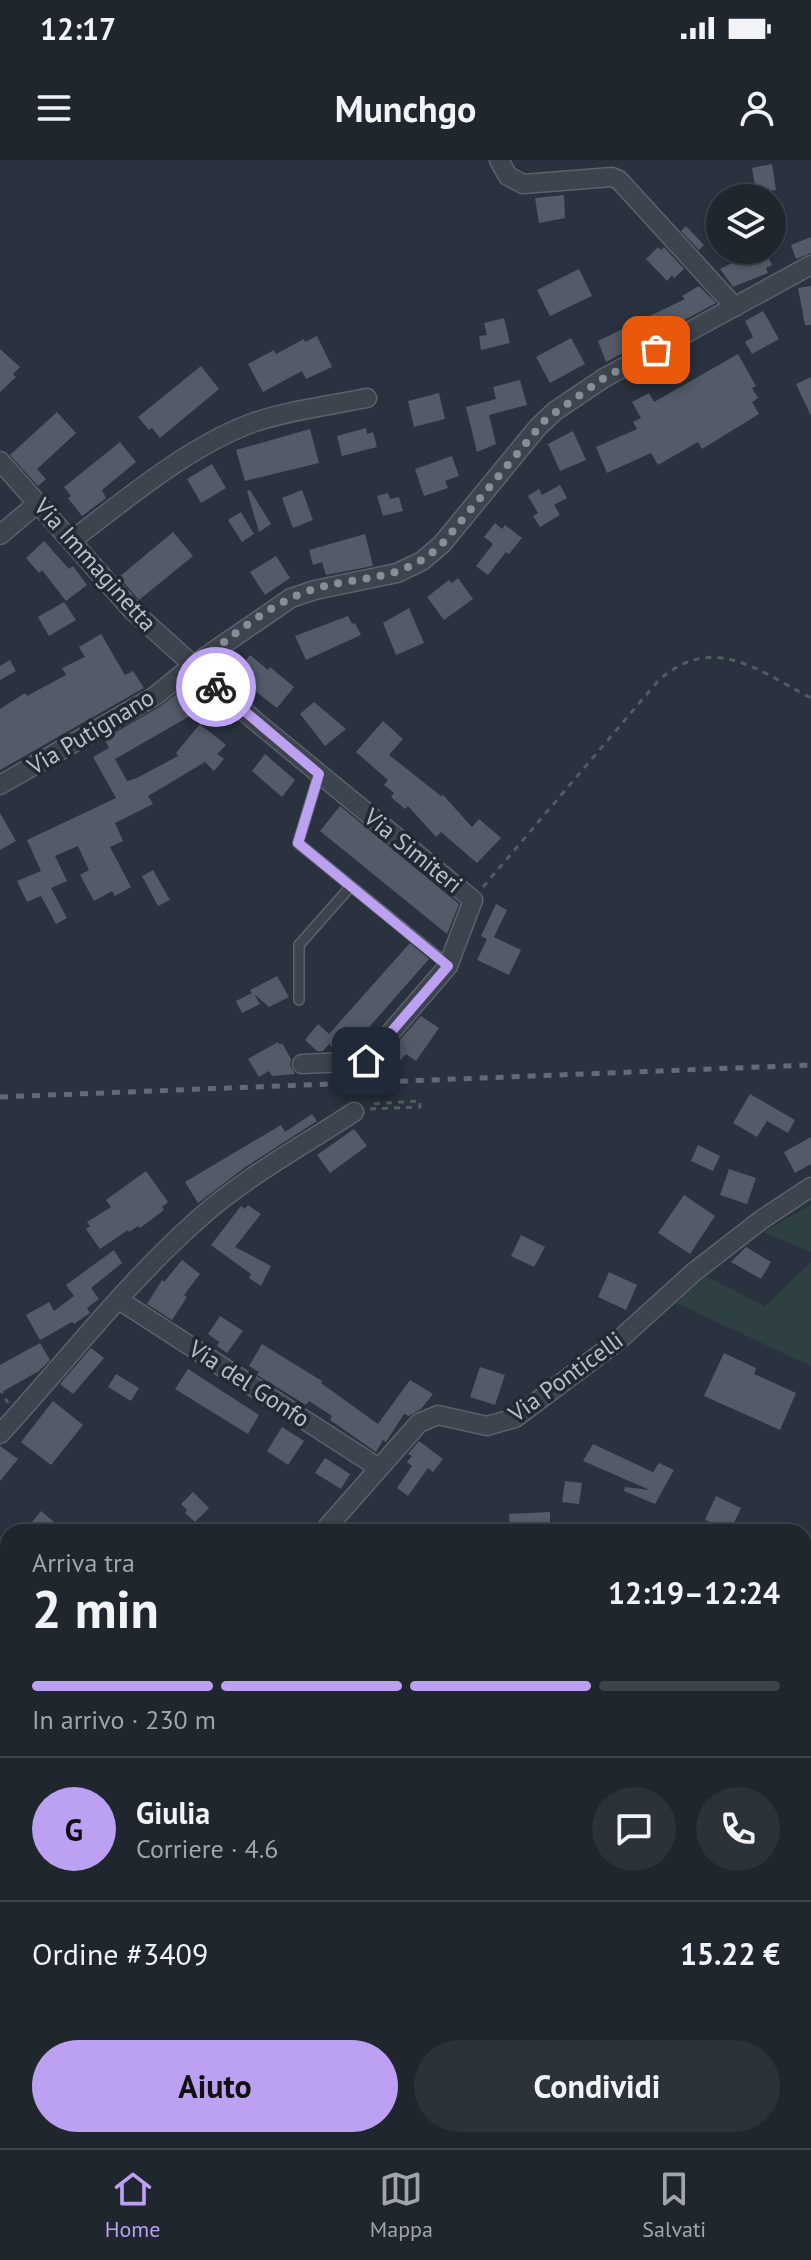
<!DOCTYPE html>
<html lang="it">
<head>
<meta charset="utf-8">
<style>
  body { margin:0; font-family:"PT Sans",sans-serif; background:#2c323a; color:#f1f3f6; height:100vh; display:flex; flex-direction:column; font-size:30px; white-space:nowrap }
  * { box-sizing:border-box; margin:0 }
  p { font-size:26px; color:#a1a5aa }
  .icon { flex:none; width:44px; height:44px; fill:none; stroke:currentColor; stroke-width:2; stroke-linecap:round; stroke-linejoin:round }
  .map { position:relative; flex:1; overflow:hidden }
  .sheet { position:absolute; left:0px; top:1364px; width:812px; height:624px; display:flex; flex-direction:column; background:#1f262e; border-radius:24px 24px 0 0; box-shadow:0 2px 6px #0004,0 0 0 2px #3c434a }
  .sheet>* { flex:none }
  .buttons { position:absolute; left:706px; top:24px; display:grid; gap:16px }
  .buttons a { display:grid; place-items:center; width:80px; height:80px; border-radius:50%; background:#1f262e; box-shadow:0 2px 6px #0004,0 0 0 2px #3c434a; font-size:40px }
  .pin { position:absolute; display:grid; place-items:center; width:68px; height:68px; color:#fff; margin:-34px; border-radius:16px; box-shadow:0 4px 12px #0006 }
  .courier { position:absolute; display:grid; place-items:center; width:80px; height:80px; margin:-40px; border:6px solid #bca0f2; border-radius:50%; background:#fff; color:#222; box-shadow:0 2px 10px #0007 }
  .summary em { font-style:normal; font-weight:700 }
  .summary div { display:flex; flex-direction:column-reverse }
  .summary { display:flex; align-items:center; justify-content:space-between; height:136px; padding:0 32px }
  h1 { font-size:52px; font-weight:700; line-height:60px }
  .bar { display:grid; grid-template-columns:repeat(4,1fr); gap:12px 8px; align-content:center; height:96px; padding:0 32px }
  .bar i { height:10px; border-radius:6px; background:#3c434a }
  .bar .on { background:#bca0f2 }
  .bar p { grid-column:span 4 }
  .line { display:flex; align-items:center; gap:20px; padding:0 32px; border-top:2px solid #3c434a }
  .line div { flex:1 }
  .round { display:grid; place-items:center; flex:none; width:84px; height:84px; border-radius:42px; background:#2c323a }
  .button { display:flex; gap:16px; margin-top:auto; padding:16px 32px }
  .button a { flex:1; height:92px; border-radius:48px; background:#bca0f2; color:#111; font-size:32px; font-weight:700; line-height:92px; text-align:center }
  .button a+a { background:#2c323a; color:#f1f3f6 }
  .status { display:flex; justify-content:space-between; align-items:center; height:56px; padding:0 40px; background:#1f262e; direction:ltr }
  .status svg { height:22px; fill:currentColor }
  header { display:flex; justify-content:space-between; align-items:center; height:104px; padding:0 32px; background:#1f262e; font-size:36px; font-weight:700 }
  .tab-bar { display:flex; justify-content:space-around; align-items:center; height:112px; border-top:2px solid #3c434a; background:#1f262e; font-size:22px; color:#a1a5aa }
  .tab-bar a { display:grid; justify-items:center; gap:4px }
  .tab-bar .on { color:#bca0f2 }
  .map>svg:first-child { display:block }
</style>
</head>
<body>
<div class="status"><b>12:17</b><svg viewBox="0 0 49 12"><path d="M0 12V9h3v3zM5 12V6h3v6zM10 12V3h3v9zM15 12V0h3v12zM26 1h20v11H26zM47 4h2v5h-2z"/></svg></div>
<header><svg class="icon" aria-label="menu" viewBox="0 0 24 24"><path d="M4 6h16M4 12h16M4 18h16"/></svg>Munchgo<svg class="icon" aria-label="person" viewBox="0 0 24 24"><circle cx="12" cy="8" r="4"/><path d="M4 21q1-7 8-7t8 7"/></svg></header>
<div class="map">
<svg width="811" height="1988" viewBox="0 0 811 1988">
  <rect width="100%" height="100%" fill="#29323e"/>
  <!-- green -->
  <g fill="#2e4041">
    <path d="M811 1045V1092L763 1072Z"/>
    <path d="M811 1102V1206L676 1143 706 1116 765 1146Z"/>
    <path d="M8 1509V1748L0 1744V1511Z"/>
    <path d="M804 1812 811 1817V1909L804 1905Z"/>
    <path d="M235 1980H740L735 1988H238Z"/>
  </g>
  <!-- building -->
  <g fill="#535b68">
    <path d="M772 4 776 30 756 33 752 8Z"/>
    <path d="M564 35 565 58 539 63 535 38Z"/>
    <path d="M686 66 704 85 699 90 681 71Z"/>
    <path d="M811 77V93L796 99 791 85Z"/>
    <path d="M658 87 661 90 664 87 684 109 674 118 672 115 667 121 646 99Z"/>
    <path d="M759 90H765L772 105 766 108 768 113 733 127 720 109Z"/>
    <path d="M579 109 592 136 550 156 537 130Z"/>
    <path d="M699 126 716 143 606 202 598 181 685 139 682 136Z"/>
    <path d="M811 126V165H805L798 128Z"/>
    <path d="M763 151 779 179 752 194 745 182 753 177 745 161Z"/>
    <path d="M504 158 510 183 481 190 479 176 487 175 484 163Z"/>
    <path d="M317 176 332 207 306 219 302 211 263 232 248 204 274 190 276 194 304 179 305 182Z"/>
    <path d="M571 178 585 204 550 223 536 197Z"/>
    <path d="M0 189 20 207 13 214 16 217 0 232Z"/>
    <path d="M738 194 756 226 752 228 758 238 752 242 759 254 702 289 698 282 658 305 651 293 607 313 596 287 637 269 633 262 641 258 632 242 649 233 654 242Z"/>
    <path d="M201 206 219 229 160 278 152 268 149 270 138 257Z"/>
    <path d="M811 217V256L796 224Z"/>
    <path d="M520 220 527 245 489 255 496 284 477 292 466 247 496 239 493 227Z"/>
    <path d="M439 233 445 259 414 267 408 241Z"/>
    <path d="M57 252 76 273 37 309 46 319 38 326 10 295Z"/>
    <path d="M366 268 367 274 373 272 377 287 342 296 337 276Z"/>
    <path d="M310 269 319 303 245 321 236 290Z"/>
    <path d="M573 271 586 300 560 311 548 284Z"/>
    <path d="M120 282 136 302 102 330 106 338 82 356 68 338 71 336 64 327Z"/>
    <path d="M452 296 459 316 445 321 448 328 424 336 415 309Z"/>
    <path d="M212 304 226 328 201 343 187 319Z"/>
    <path d="M560 325 567 338 554 345 560 355 540 367 533 356 538 353 528 336 539 329 542 335Z"/>
    <path d="M250 330 271 364 259 372 247 331Z"/>
    <path d="M302 330 313 360 293 368 282 338Z"/>
    <path d="M388 333 390 339 399 337 403 351 383 356 377 336Z"/>
    <path d="M241 352 254 374 242 382 228 360Z"/>
    <path d="M495 363 502 369 505 365 522 378 509 394 506 392 488 415 476 406 493 384 484 377Z"/>
    <path d="M173 372 193 396 139 440 119 417Z"/>
    <path d="M365 374 373 406 326 415 322 402 313 405 309 390Z"/>
    <path d="M44 381 69 409 73 406 87 425 66 441 42 410 39 413 26 398Z"/>
    <path d="M276 396 290 418 265 435 250 412Z"/>
    <path d="M458 418 473 439 444 460 427 437 449 420 452 423Z"/>
    <path d="M64 442 76 460 49 476 38 457Z"/>
    <path d="M409 448 424 483 396 495 383 463Z"/>
    <path d="M348 456 352 464 355 463 361 475 306 500 295 476Z"/>
    <path d="M101 474 125 515 133 511 144 528 0 610V549L25 533 27 536 66 515 62 508 85 497 79 487Z"/>
    <path d="M250 495 268 510 270 507 294 527 277 548 234 515Z"/>
    <path d="M10 500 16 511 0 520V506Z"/>
    <path d="M193 521 212 539 188 554 190 556 115 599 127 621 137 618 178 596 176 593 200 564 226 585 217 594 224 599 214 611 205 602 148 636 153 644 115 663 123 681 110 687 131 727 115 736 112 731 94 741 80 715 89 710 78 686 55 696 67 721 51 728 67 758 56 764 41 736 27 742 17 721 41 711 27 680 116 638 93 597 109 588 104 579 161 546Z"/>
    <path d="M314 542 346 569 325 586 300 554Z"/>
    <path d="M383 561 403 579 389 595 441 636 443 635 472 667 479 659 501 678 477 703 441 672 436 677 408 646 405 649 391 637 394 633 384 625 388 620 356 592Z"/>
    <path d="M265 594 295 620 282 637 252 611Z"/>
    <path d="M340 646 459 744 447 774 320 671Z"/>
    <path d="M0 653 16 681 0 690Z"/>
    <path d="M153 710 170 740 158 746 142 716Z"/>
    <path d="M496 744 507 750 494 777 521 790 509 815 477 800 487 779 481 776Z"/>
    <path d="M410 783 429 799 349 890 338 882 333 888 329 884 323 891H317L305 880 318 864 329 874Z"/>
    <path d="M277 816 289 837 269 847 254 834 260 844 242 853 236 841 252 833 250 830Z"/>
    <path d="M421 856 439 868 416 901 406 894 401 900 389 892Z"/>
    <path d="M278 882 280 885 282 883 291 899 290 905 295 914 272 916 269 911 259 917 248 899Z"/>
    <path d="M750 934 795 960 788 973 767 961 757 977 733 963Z"/>
    <path d="M312 954 317 961 244 1008 198 1043 185 1022 281 965 285 972Z"/>
    <path d="M354 969 367 986 330 1013 317 995Z"/>
    <path d="M811 977V1004L795 1013 784 992Z"/>
    <path d="M698 985 720 996 713 1011 691 1001Z"/>
    <path d="M729 1009 756 1018 747 1044 720 1035Z"/>
    <path d="M146 1011 168 1042 162 1047 164 1050 140 1068 138 1066 129 1072 128 1070 100 1089 86 1069 90 1066 87 1062 111 1047 106 1040Z"/>
    <path d="M684 1035 715 1056 690 1094 658 1073Z"/>
    <path d="M248 1045 261 1054 235 1087 271 1106 261 1126 249 1118 251 1114 211 1085 241 1046 245 1049Z"/>
    <path d="M521 1075 545 1087 534 1107 511 1096Z"/>
    <path d="M746 1087 771 1102 761 1119 731 1102Z"/>
    <path d="M114 1090 122 1103 91 1128 99 1139 87 1148 90 1153 74 1164 72 1162 40 1180 26 1155 49 1142 54 1151 74 1136 66 1125Z"/>
    <path d="M182 1100 200 1114 184 1135 187 1137 172 1160 147 1144 162 1120 164 1122Z"/>
    <path d="M609 1112 637 1125 626 1150 598 1137Z"/>
    <path d="M220 1156 243 1171 227 1193 217 1186 219 1182 208 1174Z"/>
    <path d="M40 1183 50 1200 39 1211 0 1233V1205Z"/>
    <path d="M262 1184 322 1221 321 1223 378 1264 410 1220 433 1234 421 1249 409 1256 404 1254 386 1282 383 1280 376 1292 330 1260 332 1256 309 1241 306 1245 257 1215 259 1212 249 1206Z"/>
    <path d="M91 1188 104 1198 73 1234 60 1224Z"/>
    <path d="M724 1193 756 1208 754 1214 796 1233 780 1270 704 1236Z"/>
    <path d="M480 1207 505 1215 495 1245 470 1237Z"/>
    <path d="M188 1209 259 1255 248 1274 175 1229Z"/>
    <path d="M116 1214 139 1228 131 1241 108 1227Z"/>
    <path d="M53 1241 83 1265 51 1305 21 1282Z"/>
    <path d="M282 1267 304 1281 288 1305 267 1291Z"/>
    <path d="M419 1281 443 1299 433 1312 428 1308 408 1336 397 1328 412 1306 407 1302 412 1296 408 1294Z"/>
    <path d="M593 1284 653 1312 659 1303 674 1310 655 1344 624 1331 625 1327 650 1330 583 1301Z"/>
    <path d="M0 1286 18 1299 0 1321Z"/>
    <path d="M325 1298 350 1314 341 1329 315 1313Z"/>
    <path d="M565 1321 582 1323 579 1344 562 1342Z"/>
    <path d="M193 1332 209 1348 195 1362 185 1353 187 1350 181 1344Z"/>
    <path d="M716 1336 741 1348 730 1371 705 1360Z"/>
    <path d="M41 1351 66 1372H24Z"/>
    <path d="M550 1352V1372H510L509 1354Z"/>
  </g>
  <g fill="none" stroke-linecap="round" stroke-linejoin="round">
    <defs>
      <g id="lane">
        <path d="M319 614 298 683 448 805"/>
        <path d="M299 840V785L351 726"/>
      </g>
      <g id="street">
        <path d="M499 0 508 16 523 24 612 17 619 20 735 147"/>
        <path d="M0 301 133 451 254 560 473 740 448 806 366 901 302 904"/>
        <path d="M0 375 38 343"/>
        <path d="M71 381C125 340 189 286 252 263 285 251 332 245 367 238"/>
        <path d="M0 625 155 536 192 506 291 438 315 430 397 413 422 401 442 384 538 267 555 251 604 218 811 105"/>
        <path d="M119 1140 379 1308"/>
        <path d="M0 1274C64 1204 123 1127 194 1063 240 1020 301 987 354 952"/>
        <path d="M323 1372 419 1263 438 1255 487 1266 515 1258 619 1180 694 1112 761 1060 811 1027"/>
      </g>
      <g id="secondary">
        <path d="M804 1393H811"/>
        <path d="M0 1461 8 1460"/>
      </g>
    </defs>
    <!-- lane casing -->
    <use href="#lane" stroke="#5b626c" stroke-width="12"/>
    <!-- street casing -->
    <use href="#street" stroke="#5b626c" stroke-width="21"/>
    <!-- secondary casing -->
    <use href="#secondary" stroke="#5b626c" stroke-width="29"/>
    <!-- path -->
    <g stroke="#4d5d60" stroke-width="3" stroke-dasharray="6 6" stroke-linecap="butt">
      <path d="M483 727 658 521C713 472 757 510 811 538"/>
      <path d="M370 949 420 947V941L372 944"/>
      <path d="M0 1228 8 1243"/>
      <path d="M804 1421H811"/>
      <path d="M0 1487 8 1485"/>
      <path d="M0 1502 8 1501"/>
      <path d="M804 1656 811 1660"/>
    </g>
    <!-- lane -->
    <use href="#lane" stroke="#3d444e" stroke-width="9"/>
    <!-- street -->
    <use href="#street" stroke="#3d444e" stroke-width="18"/>
    <!-- secondary -->
    <use href="#secondary" stroke="#4c5360" stroke-width="26"/>
    <!-- rail -->
    <path stroke="#626a76" stroke-width="5" stroke-dasharray="8 8" stroke-linecap="butt" d="M0 937 811 905"/>
  </g>
  <g fill="none" stroke-linecap="round" stroke-linejoin="round">
    <!-- done -->
    <path stroke="#878e98" stroke-width="8" stroke-dasharray="0 14.4" d="M216 527 192 506C226 482 261 450 300 434 350 413 398 427 442 384L546 259 604 218 656 190"/>
    <!-- route -->
    <path stroke="#bca0f2" stroke-width="10" d="M216 527 319 614 298 683 448 806 366 901"/>
  </g>
  <g text-anchor="middle" stroke-width="7" stroke-linejoin="round" paint-order="stroke">
    <!-- street labels -->
    <g font-size="24" fill="#b9bfc9" stroke="#222933">
      <text transform="translate(95 405) rotate(48)" y="8">Via Immaginetta</text>
      <text transform="translate(91 572) rotate(-31)" y="8">Via Putignano</text>
      <text transform="translate(413 691) rotate(39)" y="8">Via Simiteri</text>
      <text transform="translate(566 1217) rotate(-36)" y="8">Via Ponticelli</text>
      <text transform="translate(249 1224) rotate(33)" y="8">Via del Gonfo</text>
    </g>
  </g>
</svg>
<div class="buttons">
<a><svg class="icon" aria-label="layers" viewBox="0 0 24 24"><path d="M12 4l9 5-9 5-9-5zM3 14l9 5 9-5"/></svg></a>
</div>
<div class="pin" style="left:656px;top:190px;background:#ea580c"><svg class="icon" aria-label="bag" viewBox="0 0 24 24"><path d="M5 8h14l-1 12H6zM9 8a3 3 0 0 1 6 0"/></svg></div>
<div class="pin" style="left:366px;top:901px;background:#1f2937"><svg class="icon" aria-label="home" viewBox="0 0 24 24"><path d="M3 11l9-7 9 7M6 9v11h12V9"/></svg></div>
<div class="courier" style="left:216px;top:527px"><svg class="icon" aria-label="bike" viewBox="0 0 24 24"><circle cx="6" cy="16" r="4"/><circle cx="18" cy="16" r="4"/><path d="M6 16l4-8h5l3 8M10 8l3 8H6M13 5h3"/></svg></div>
<section class="sheet">
<div class="summary"><div><h1>2 min</h1><p>Arriva tra</p></div><em>12:19–12:24</em></div>
<div class="bar"><i class="on"></i><i class="on"></i><i class="on"></i><i></i><p>In arrivo · 230 m</p></div>
<div class="line" style="height:144px"><b class="round" style="background:#bca0f2;color:#111">G</b><div><b>Giulia</b><p>Corriere · 4.6</p></div><a class="round"><svg class="icon" aria-label="chat" viewBox="0 0 24 24"><path d="M4 5h16v11H9l-5 4z"/></svg></a><a class="round"><svg class="icon" aria-label="phone" viewBox="0 0 24 24"><path d="M5 4h4l2 5-3 2q2 4 5 5l2-3 5 2v4C11 20 4 13 5 4z"/></svg></a></div>
<div class="line" style="height:104px"><div>Ordine #3409</div><b>15.22 €</b></div>
<div class="button"><a>Aiuto</a><a>Condividi</a></div>
</section>
</div>
<nav class="tab-bar">
<a class="on"><svg class="icon" aria-label="home" viewBox="0 0 24 24"><path d="M3 11l9-7 9 7M6 9v11h12V9"/></svg>Home</a>
<a><svg class="icon" aria-label="map" viewBox="0 0 24 24"><path d="M3 6l6-2 6 2 6-2v14l-6 2-6-2-6 2zM9 4v14M15 6v14"/></svg>Mappa</a>
<a><svg class="icon" aria-label="saved" viewBox="0 0 24 24"><path d="M7 4h10v16l-5-4-5 4z"/></svg>Salvati</a>
</nav>
</body>
</html>
